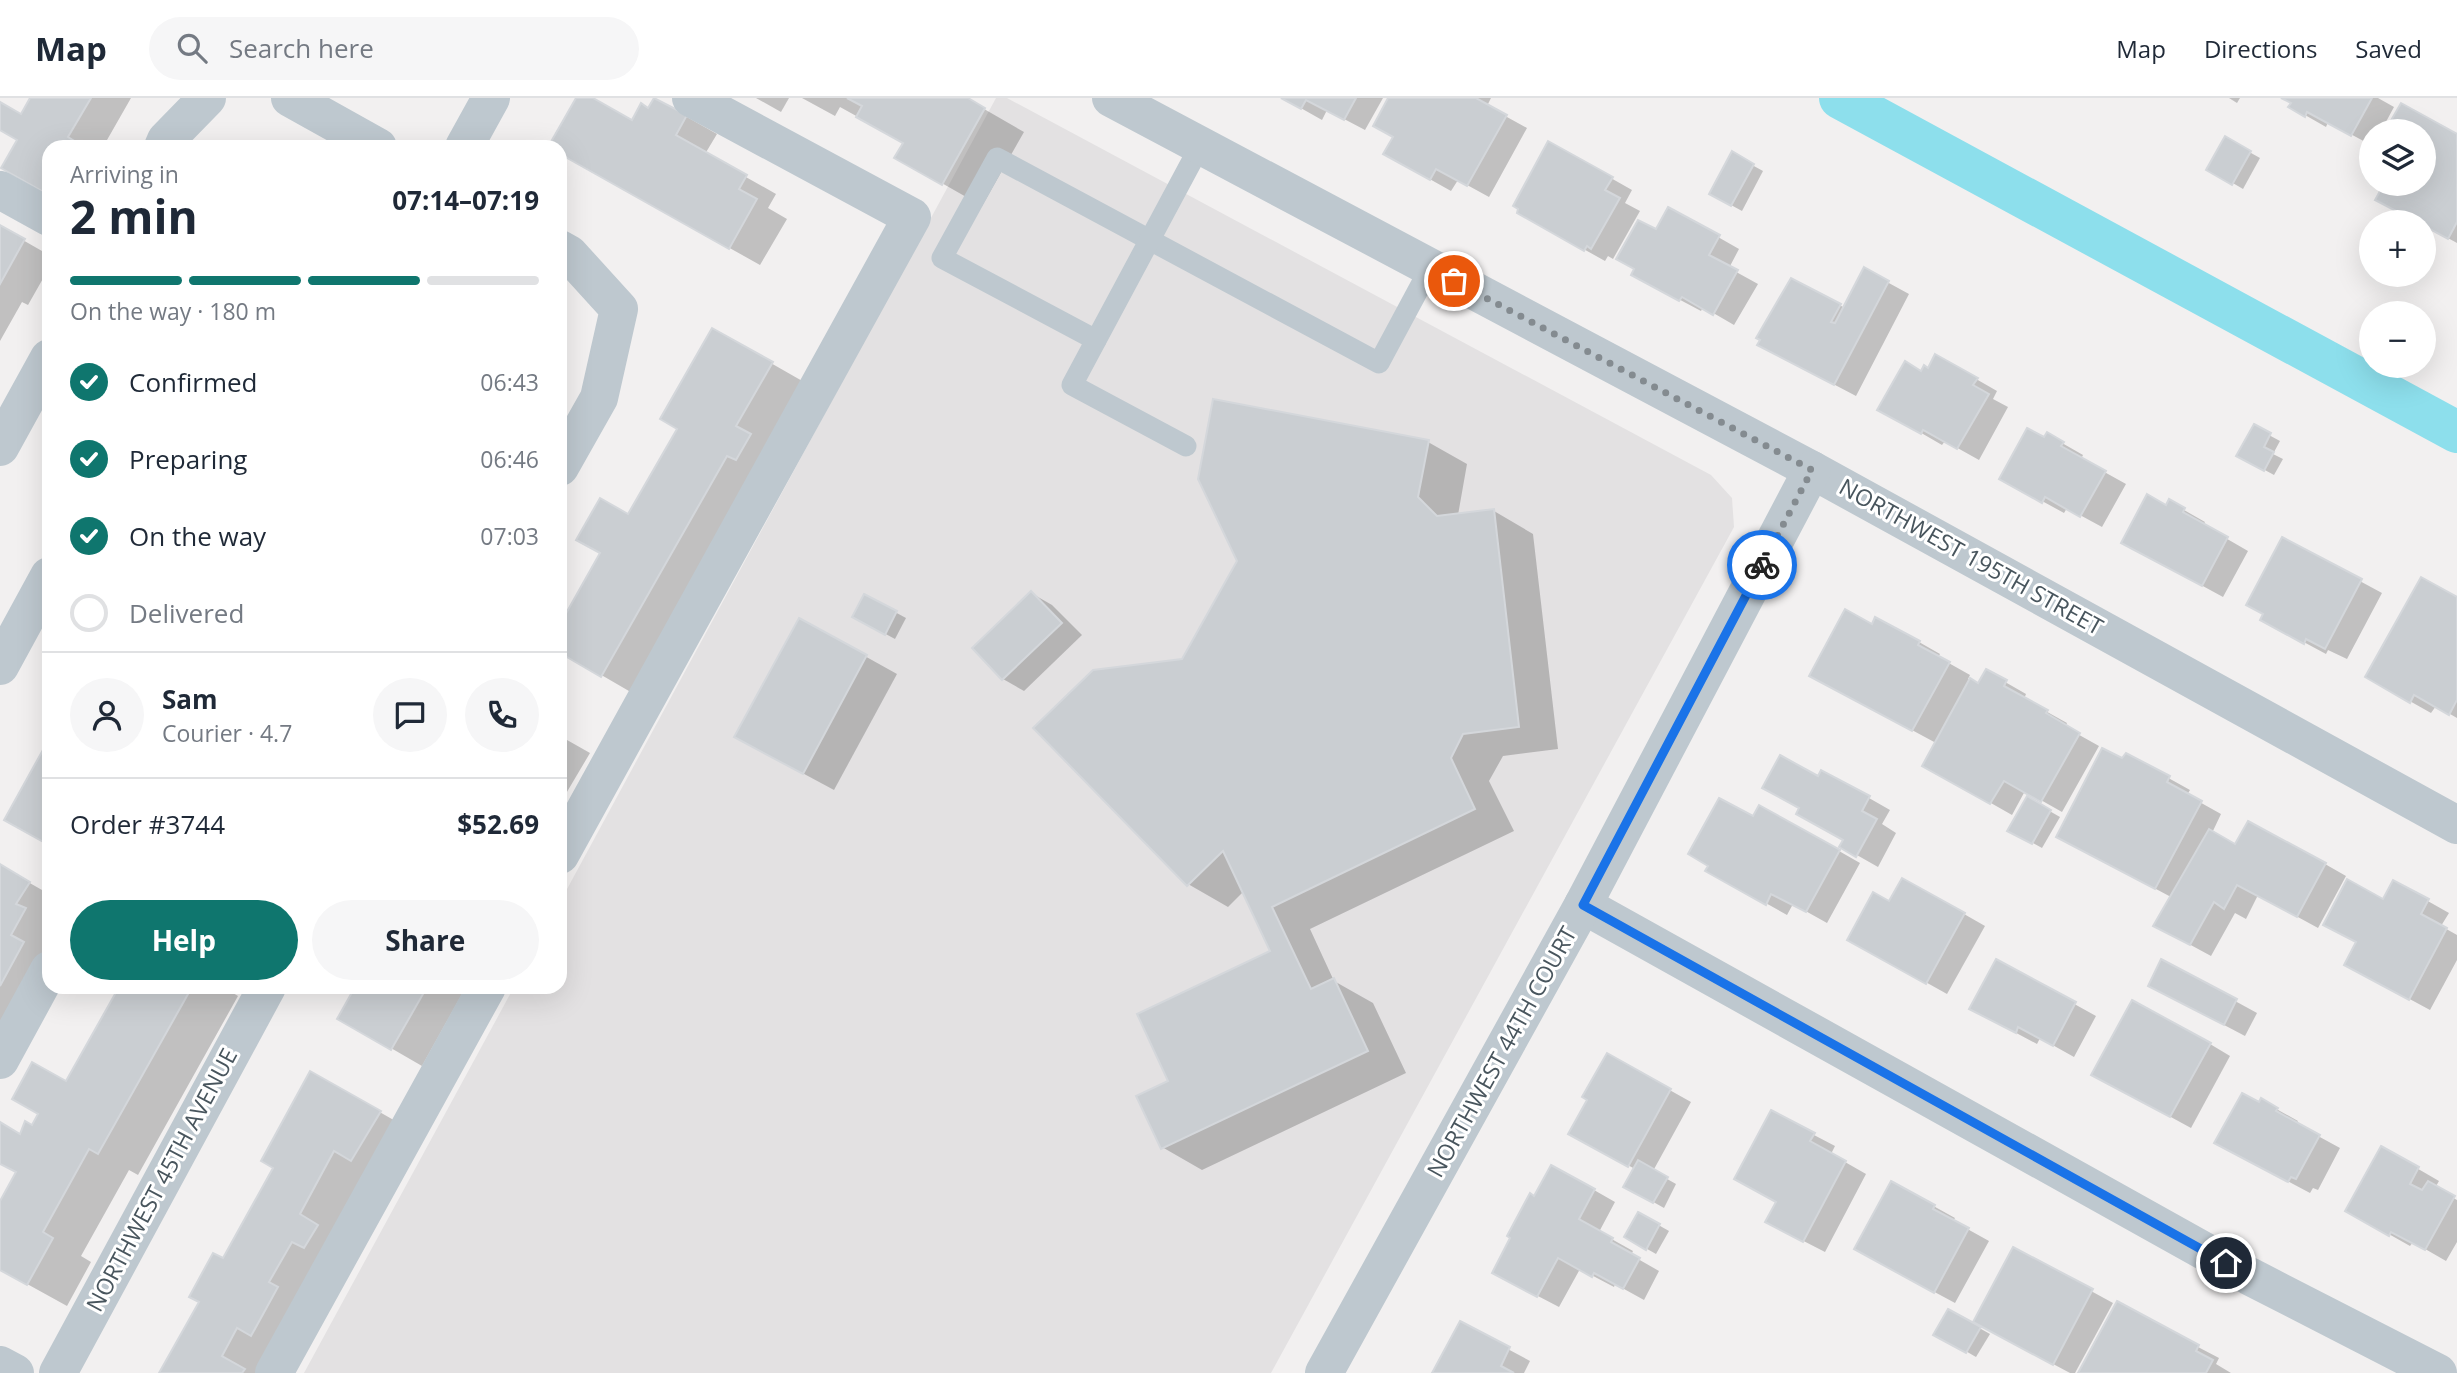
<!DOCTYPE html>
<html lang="en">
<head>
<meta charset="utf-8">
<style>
  body { margin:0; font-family:"Open Sans",sans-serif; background:#f6f6f7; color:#1f2937; height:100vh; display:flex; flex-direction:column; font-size:26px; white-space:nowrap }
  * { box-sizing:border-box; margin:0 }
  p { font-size:23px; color:#747a83 }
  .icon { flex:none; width:38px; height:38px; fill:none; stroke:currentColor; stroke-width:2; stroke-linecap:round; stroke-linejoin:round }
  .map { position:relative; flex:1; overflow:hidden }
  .panel { position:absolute; left:42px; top:42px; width:525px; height:854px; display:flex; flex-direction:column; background:#fff; border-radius:21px; box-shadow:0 7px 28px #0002 }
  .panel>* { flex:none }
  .controls { position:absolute; left:2359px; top:21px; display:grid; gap:14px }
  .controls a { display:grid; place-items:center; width:77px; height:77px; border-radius:50%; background:#fff; box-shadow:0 7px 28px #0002; font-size:35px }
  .pin { position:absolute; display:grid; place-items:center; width:60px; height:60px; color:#fff; margin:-30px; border:4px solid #fff; border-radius:50%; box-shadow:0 2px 7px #0007 }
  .courier { position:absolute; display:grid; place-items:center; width:70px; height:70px; margin:-35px; border:5px solid #1a73e8; border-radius:50%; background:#fff; color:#222; box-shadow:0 2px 9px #0007 }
  .headline em { font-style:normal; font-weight:700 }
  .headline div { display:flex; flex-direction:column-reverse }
  .headline { display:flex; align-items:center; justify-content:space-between; height:119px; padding:0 28px }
  h1 { font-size:46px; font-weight:700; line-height:52px }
  .bar { display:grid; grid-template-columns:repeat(4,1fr); gap:10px 7px; align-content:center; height:84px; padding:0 28px }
  .bar i { height:9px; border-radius:5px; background:#e0e1e3 }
  .bar .selected { background:#0f766e }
  .bar p { grid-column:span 4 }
  .line { display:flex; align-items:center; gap:18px; padding:0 28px; border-top:2px solid #e0e1e3 }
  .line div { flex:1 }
  .round { display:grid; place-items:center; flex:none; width:74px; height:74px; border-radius:37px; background:#f6f6f7 }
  ol { padding:0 28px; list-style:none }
  li { display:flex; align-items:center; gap:21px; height:77px }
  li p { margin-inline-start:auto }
  li .icon { padding:7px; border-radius:50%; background:#0f766e; color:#fff; stroke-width:4 }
  li:last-child { color:#747a83 }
  li i { width:38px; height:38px; border:4px solid #e0e1e3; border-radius:50% }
  .primary-button { display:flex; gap:14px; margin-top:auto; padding:14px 28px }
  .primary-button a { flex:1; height:80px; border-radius:42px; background:#0f766e; color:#fff; font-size:28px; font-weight:700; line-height:80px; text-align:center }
  .primary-button a+a { background:#f6f6f7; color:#1f2937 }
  header { display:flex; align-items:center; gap:42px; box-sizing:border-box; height:98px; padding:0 35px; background:#fff; border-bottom:2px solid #e0e1e3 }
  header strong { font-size:33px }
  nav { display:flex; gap:38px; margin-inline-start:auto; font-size:24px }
  .search { width:490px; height:63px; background:#f6f6f7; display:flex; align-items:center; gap:18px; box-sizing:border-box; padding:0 24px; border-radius:38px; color:#747a83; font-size:26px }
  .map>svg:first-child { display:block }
</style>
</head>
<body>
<header>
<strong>Map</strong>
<div class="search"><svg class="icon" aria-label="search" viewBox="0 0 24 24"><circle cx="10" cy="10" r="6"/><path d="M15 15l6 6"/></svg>Search here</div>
<nav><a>Map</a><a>Directions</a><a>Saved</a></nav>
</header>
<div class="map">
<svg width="2457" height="1275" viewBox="0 0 2457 1275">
  <rect width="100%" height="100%" fill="#f2f0f0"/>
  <!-- education -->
  <path fill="#e3e1e2" d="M996 0H1007L1711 377 1732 400 1734 429 1271 1275H304L514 889H560V804Z"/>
  <!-- shadow -->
  <g fill="#0003">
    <path d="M32 0H131L103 49H49V95L20 41 0 30V6L22 19Z"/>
    <path d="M578 0H589L632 24 649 12 655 1 717 36 705 56 776 96 768 110 787 121 760 167 560 55V49H550Z"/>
    <path d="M756 0H789L781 14Z"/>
    <path d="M802 0H965L1024 34 982 108 896 59 905 45 840 9 835 18Z"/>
    <path d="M1283 0H1383L1365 32 1327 12 1322 22Z"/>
    <path d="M1390 0H1491L1487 8 1527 30 1489 99 1458 82 1451 93 1385 56 1395 38Z"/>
    <path d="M2229 0H2240L2237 5Z"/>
    <path d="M2284 0H2378L2394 9 2381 33H2371V47L2328 24 2326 29 2291 9 2293 5Z"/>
    <path d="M2402 7 2457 38V145L2424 127V124H2419L2377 101 2386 86H2424V33H2387Z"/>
    <path d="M2226 41 2260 60 2243 91 2209 71Z"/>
    <path d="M1549 45 1632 92 1625 105 1640 113 1613 161 1608 158 1605 163 1519 115Z"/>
    <path d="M1732 56 1763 73 1742 113 1711 96Z"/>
    <path d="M1669 111 1739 151 1729 170 1758 186 1734 227 1703 209 1701 213 1654 188 1657 133Z"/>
    <path d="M0 129 49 157V170L28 207 22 204 0 243Z"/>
    <path d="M1865 172 1909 196 1856 298 1780 258 1792 182 1845 210Z"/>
    <path d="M713 232 811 288 641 600 560 553V529L629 419 679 330Z"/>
    <path d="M560 242 565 245 560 253Z"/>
    <path d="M1936 258 1997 293 1993 301 2008 309 1979 362 1945 343 1942 347 1880 311 1928 272Z"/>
    <path d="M2254 329 2280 343 2273 356 2283 361 2274 377 2239 358Z"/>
    <path d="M2048 337 2083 357 2081 361 2126 386 2102 429 2067 410 2064 415 2022 392Z"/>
    <path d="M1428 344 1467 366 1458 417 1494 413 1533 436 1558 651 1503 658 1489 683 1514 733 1310 831 1334 883 1373 905 1406 975 1202 1072 1162 1049 1171 983 1272 853 1244 793 1228 809 1188 786 1183 563Z"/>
    <path d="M2170 404 2205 424 2203 427 2248 453 2223 499 2144 456Z"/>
    <path d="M2282 441 2382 495 2347 561 2328 552 2326 556 2283 533Z"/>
    <path d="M1031 495 1052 507 1082 537 1024 593 1003 581Z"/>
    <path d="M865 498 906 520 895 541 854 519Z"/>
    <path d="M2457 501V620L2436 608 2431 615 2367 579Z"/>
    <path d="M800 522 897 576 834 692 767 656Z"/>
    <path d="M1873 528 1919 544 1940 556 1938 559 1970 577 1968 581 1979 587 1986 573 2026 596 2024 601 2067 625 2065 629 2099 648 2062 714 2025 693 2012 717 1924 667 1936 645 1832 589Z"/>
    <path d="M560 638 590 655 561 704 572 711 560 733Z"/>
    <path d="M2127 657 2190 692 2187 697 2221 716 2212 735 2236 748 2325 766 2346 778 2318 830 2258 797 2246 821 2235 815 2211 858 2176 839 2171 799 2079 750Z"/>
    <path d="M1819 680 1869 700 1890 712 1882 726 1896 735 1878 769 1841 748 1845 742Z"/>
    <path d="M2027 700 2060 719 2042 750 2009 732Z"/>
    <path d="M1753 721 1839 753 1860 765 1827 825 1793 806 1787 817 1728 784Z"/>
    <path d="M0 768 49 796V819L46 824 49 825V842L0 950Z"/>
    <path d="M2394 784 2449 815 2441 828 2457 837V862L2430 912 2367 878 2358 844Z"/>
    <path d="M1964 816 1985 828 1947 896 1870 853Z"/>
    <path d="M1997 863 2096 918 2074 959 2040 940 2037 946 1992 922Z"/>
    <path d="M2162 863 2257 915 2245 938 2171 899Z"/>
    <path d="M121 889H223L238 898 138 1077 129 1072 81 1158 91 1164 67 1208 0 1171V1106L17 1075 0 1065V1026L21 1038 33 1029 67 985Z"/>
    <path d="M357 889H466L422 968 339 920Z"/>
    <path d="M2210 946 2230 958 2191 1030 2114 988Z"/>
    <path d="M1607 957 1691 1004 1653 1073 1676 1086 1664 1110 1625 1088 1635 1071 1591 1047 1589 1001Z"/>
    <path d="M311 975 420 1037 264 1275H161L275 1069Z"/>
    <path d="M2262 1003 2298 1023 2296 1026 2340 1050 2318 1092 2313 1090 2310 1095 2237 1056Z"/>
    <path d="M1814 1037 1835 1048 1831 1056 1866 1076 1825 1154 1788 1135 1778 1104 1756 1093Z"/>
    <path d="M2382 1050 2439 1083 2435 1090 2457 1102V1144L2446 1163 2413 1144 2410 1148 2348 1113Z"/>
    <path d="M1892 1085 1955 1120 1953 1123 1989 1143 1955 1205 1877 1163Z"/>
    <path d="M1594 1092 1615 1104 1599 1134 1633 1153 1631 1157 1659 1173 1644 1202 1615 1186 1614 1189 1580 1171 1559 1209 1515 1186 1535 1100Z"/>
    <path d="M1639 1116 1669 1133 1656 1156 1626 1139Z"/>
    <path d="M2014 1151 2113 1205 2075 1275H2070L1995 1235Z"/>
    <path d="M1949 1213 1990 1236 1976 1259 1936 1236Z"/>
    <path d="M1461 1226 1530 1263 1524 1275H1434Z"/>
    <path d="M2198 1249 2219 1260 2216 1266 2231 1275H2080Z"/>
  </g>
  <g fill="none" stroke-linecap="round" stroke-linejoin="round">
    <!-- canal -->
    <path stroke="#8ddfec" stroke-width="42" d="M1840 0 2457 334"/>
  </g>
  <!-- building -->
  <g fill="#caced2" stroke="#d4d7db" stroke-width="2">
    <path d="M30 0H91L68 39 79 46 78 49H49V97L1 70 17 42 0 32V4L21 16Z"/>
    <path d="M576 0H593L632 22 641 5 648 10 654 0 687 17 676 37 747 77 739 91 757 101 729 151 560 56V49H548Z"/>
    <path d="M847 0H968L985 10 942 87 894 60 903 45 856 19 862 8Z"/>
    <path d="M1281 0H1356L1344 22 1306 2 1301 11Z"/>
    <path d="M1388 0H1476L1507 17 1467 88 1436 71 1430 82 1383 56 1393 39 1373 28Z"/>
    <path d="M2281 0H2372L2351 38 2307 14 2305 19 2288 9 2291 5Z"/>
    <path d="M2401 5 2457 36V124L2448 141 2424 128V124H2417L2375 102 2384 86H2424V33H2385Z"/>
    <path d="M2225 38 2251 53 2232 87 2206 72Z"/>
    <path d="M1548 43 1613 79 1605 92 1620 100 1591 151 1587 148 1584 153 1517 115 1518 111 1513 108Z"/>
    <path d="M1732 53 1754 66 1731 108 1709 96Z"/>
    <path d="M1668 109 1720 137 1709 157 1738 172 1713 217 1682 199 1679 203 1631 177 1634 171 1616 161 1638 122 1656 131Z"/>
    <path d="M0 127 25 141 0 186Z"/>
    <path d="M1864 169 1889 183 1834 287 1757 247 1760 242 1756 240 1791 180 1841 206 1831 224 1835 225Z"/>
    <path d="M712 230 773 264 736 328 751 336 736 362 727 358 601 579 560 555V526L600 455 576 442 600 400 628 416 677 331 660 321Z"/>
    <path d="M1935 256 1978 280 1973 287 1989 296 1957 351 1923 332 1921 336 1877 312 1905 263 1921 273 1924 267 1928 270Z"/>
    <path d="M1213 301 1429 342 1418 399 1437 418 1494 411 1519 629 1463 636 1451 660 1475 711 1272 809 1311 891 1334 880 1368 953 1161 1051 1136 998 1168 983 1137 916 1270 853 1223 753 1187 788 1033 630 1093 572 1182 561 1237 463 1198 381Z"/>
    <path d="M2254 326 2271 335 2264 349 2274 354 2264 373 2236 358Z"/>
    <path d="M2027 330 2044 339 2047 334 2064 344 2061 348 2106 373 2080 419 2045 399 2042 405 1999 381Z"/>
    <path d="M2147 396 2166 407 2169 401 2185 410 2183 414 2228 439 2202 488 2121 445Z"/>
    <path d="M2282 439 2362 481 2325 551 2306 541 2304 546 2260 522 2263 516 2246 507Z"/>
    <path d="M2421 479 2457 499V602L2449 617 2414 597 2410 605 2365 579Z"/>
    <path d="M1031 493 1062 525 1002 582 972 550Z"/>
    <path d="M864 496 897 513 885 537 852 519Z"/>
    <path d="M1845 511 1872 526 1875 519 1920 543 1918 547 1950 564 1912 633 1809 578Z"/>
    <path d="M799 520 867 557 803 676 734 639Z"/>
    <path d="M1986 571 2007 582 2004 588 2048 612 2046 615 2080 635 2041 704 2004 683 1990 706 1922 668 1970 580 1978 585Z"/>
    <path d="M49 641V747L4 722Z"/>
    <path d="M2102 650 2122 660 2126 655 2170 678 2167 684 2202 703 2155 791 2056 739Z"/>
    <path d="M1780 657 1818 678 1821 672 1870 698 1862 713 1877 721 1856 759 1839 749 1843 742 1796 716 1799 710 1762 690Z"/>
    <path d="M2027 698 2051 712 2032 746 2007 733Z"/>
    <path d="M1719 700 1753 718 1759 707 1840 752 1806 814 1771 796 1766 807 1705 773 1708 768 1688 756Z"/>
    <path d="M2248 723 2326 765 2297 819 2237 787 2224 811 2214 804 2190 847 2153 828 2209 731 2235 746Z"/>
    <path d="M0 766 30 784 16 806 26 810 11 837 24 844 0 888Z"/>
    <path d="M1902 780 1965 815 1926 886 1847 842 1873 794 1889 803Z"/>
    <path d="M2347 781 2383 801 2393 782 2429 801 2421 816 2447 830 2409 902 2344 867 2356 844 2323 827Z"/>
    <path d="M1996 861 2076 904 2053 948 2018 929 2016 935 1969 911Z"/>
    <path d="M2161 861 2237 901 2224 927 2148 888Z"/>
    <path d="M119 889H192L98 1056 89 1051 43 1134 53 1140 27 1187 0 1172V1103L16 1074 0 1066V1024L20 1036 25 1023 32 1027 38 1016 12 1001 32 964 66 983Z"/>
    <path d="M355 889H427L391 952 337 921Z"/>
    <path d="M2132 902 2211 945 2170 1019 2091 977Z"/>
    <path d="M1607 955 1671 991 1628 1069 1568 1036 1587 1002 1582 999Z"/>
    <path d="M310 973 381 1013 351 1063 334 1053 300 1116 318 1127 304 1150 292 1144 269 1184 278 1189 251 1238 237 1230 222 1258 245 1271 242 1275H159L199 1204 189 1199 213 1155 223 1160 273 1070 261 1063Z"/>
    <path d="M2242 995 2259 1004 2261 1000 2278 1010 2276 1013 2320 1037 2296 1081 2291 1079 2288 1084 2214 1045Z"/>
    <path d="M1771 1012 1815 1035 1810 1043 1846 1063 1803 1144 1765 1124 1776 1104 1734 1081Z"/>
    <path d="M2381 1048 2419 1069 2410 1086 2422 1092 2428 1083 2455 1098 2425 1152 2391 1134 2389 1138 2345 1113Z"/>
    <path d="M1638 1062 1668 1079 1653 1105 1623 1089Z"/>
    <path d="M1551 1067 1595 1091 1579 1121 1613 1140 1611 1144 1640 1160 1623 1191 1594 1175 1592 1179 1558 1160 1537 1199 1492 1175 1510 1140 1507 1138 1530 1095 1534 1098Z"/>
    <path d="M1891 1083 1935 1107 1933 1111 1969 1130 1934 1195 1854 1151Z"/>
    <path d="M1638 1114 1660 1126 1646 1152 1624 1139Z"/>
    <path d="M2013 1149 2093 1191 2053 1267 1973 1224Z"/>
    <path d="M2117 1203 2199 1247 2196 1253 2213 1262 2206 1275H2078Z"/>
    <path d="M1948 1211 1981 1229 1966 1255 1933 1237Z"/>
    <path d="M1460 1223 1510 1249 1501 1268 1514 1275H1432Z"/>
  </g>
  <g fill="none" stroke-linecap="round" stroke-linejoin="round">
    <!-- lane -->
    <g stroke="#bec8cf" stroke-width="21">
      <path d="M1096 242 942 160 997 60 1379 265 1430 170"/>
      <path d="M1186 348 1072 287 1200 48"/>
    </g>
    <!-- street -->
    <g stroke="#bec8cf" stroke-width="38">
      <path d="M290 0 378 49"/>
      <path d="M1111 0 1812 372 2457 727"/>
      <path d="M163 49 166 42 207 0"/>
      <path d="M464 49 491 0"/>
      <path d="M0 92 49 119"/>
      <path d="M560 151 569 156 619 211 599 300 560 369"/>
      <path d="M0 349 49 260"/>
      <path d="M0 568 49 478"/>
      <path d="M560 757 912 119 691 0"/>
      <path d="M1583 807 2249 1178 2438 1275"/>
      <path d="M0 962 49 872"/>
      <path d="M0 1267 15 1275"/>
      <path d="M58 1275 267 889"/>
      <path d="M274 1275 487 889"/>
      <path d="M1324 1275 1583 807 1812 372"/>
    </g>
  </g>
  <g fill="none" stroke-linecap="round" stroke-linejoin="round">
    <!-- done -->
    <path stroke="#848b90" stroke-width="7" stroke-dasharray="0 12.6" d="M1454 183 1812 372 1762 467"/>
    <!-- route -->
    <path stroke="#1a73e8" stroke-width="9" d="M1762 467 1583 807 2226 1165"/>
  </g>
  <g text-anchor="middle" stroke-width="6" stroke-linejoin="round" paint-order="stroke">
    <!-- street labels -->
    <g font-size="23" fill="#48555d" stroke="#fff">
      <text transform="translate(1971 459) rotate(29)" y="8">NORTHWEST 195TH STREET</text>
      <text transform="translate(1502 954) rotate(-61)" y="8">NORTHWEST 44TH COURT</text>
      <text transform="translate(162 1082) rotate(-62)" y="8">NORTHWEST 45TH AVENUE</text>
    </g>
  </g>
</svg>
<div class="controls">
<a><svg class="icon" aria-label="layers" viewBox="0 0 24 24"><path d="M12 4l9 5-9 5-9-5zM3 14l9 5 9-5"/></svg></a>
<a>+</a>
<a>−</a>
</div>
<div class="pin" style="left:1454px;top:183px;background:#ea580c"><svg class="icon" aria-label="bag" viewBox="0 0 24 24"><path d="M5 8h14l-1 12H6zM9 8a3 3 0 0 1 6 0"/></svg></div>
<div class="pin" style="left:2226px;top:1165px;background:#1f2937"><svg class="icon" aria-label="home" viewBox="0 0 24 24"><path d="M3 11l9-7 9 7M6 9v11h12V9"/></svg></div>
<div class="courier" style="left:1762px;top:467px"><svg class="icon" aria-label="bike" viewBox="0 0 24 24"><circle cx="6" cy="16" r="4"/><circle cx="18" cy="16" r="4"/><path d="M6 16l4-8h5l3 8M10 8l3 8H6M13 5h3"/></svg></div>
<section class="panel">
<div class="headline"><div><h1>2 min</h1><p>Arriving in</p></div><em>07:14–07:19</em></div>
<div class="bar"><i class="selected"></i><i class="selected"></i><i class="selected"></i><i></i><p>On the way · 180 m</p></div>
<ol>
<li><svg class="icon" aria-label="check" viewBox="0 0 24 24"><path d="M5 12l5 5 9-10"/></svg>Confirmed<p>06:43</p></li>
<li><svg class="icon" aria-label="check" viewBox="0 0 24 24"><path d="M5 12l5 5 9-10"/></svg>Preparing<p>06:46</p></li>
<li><svg class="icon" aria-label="check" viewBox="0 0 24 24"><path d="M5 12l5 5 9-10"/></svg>On the way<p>07:03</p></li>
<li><i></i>Delivered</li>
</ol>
<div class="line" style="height:126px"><a class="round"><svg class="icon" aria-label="person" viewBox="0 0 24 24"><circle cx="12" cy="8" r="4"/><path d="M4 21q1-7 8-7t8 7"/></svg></a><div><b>Sam</b><p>Courier · 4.7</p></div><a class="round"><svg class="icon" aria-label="chat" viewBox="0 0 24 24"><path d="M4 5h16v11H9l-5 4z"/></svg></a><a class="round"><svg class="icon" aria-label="phone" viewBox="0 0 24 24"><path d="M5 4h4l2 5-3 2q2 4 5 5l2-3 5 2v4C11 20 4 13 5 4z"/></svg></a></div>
<div class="line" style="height:91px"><div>Order #3744</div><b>$52.69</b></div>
<div class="primary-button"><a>Help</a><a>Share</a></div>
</section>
</div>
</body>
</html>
